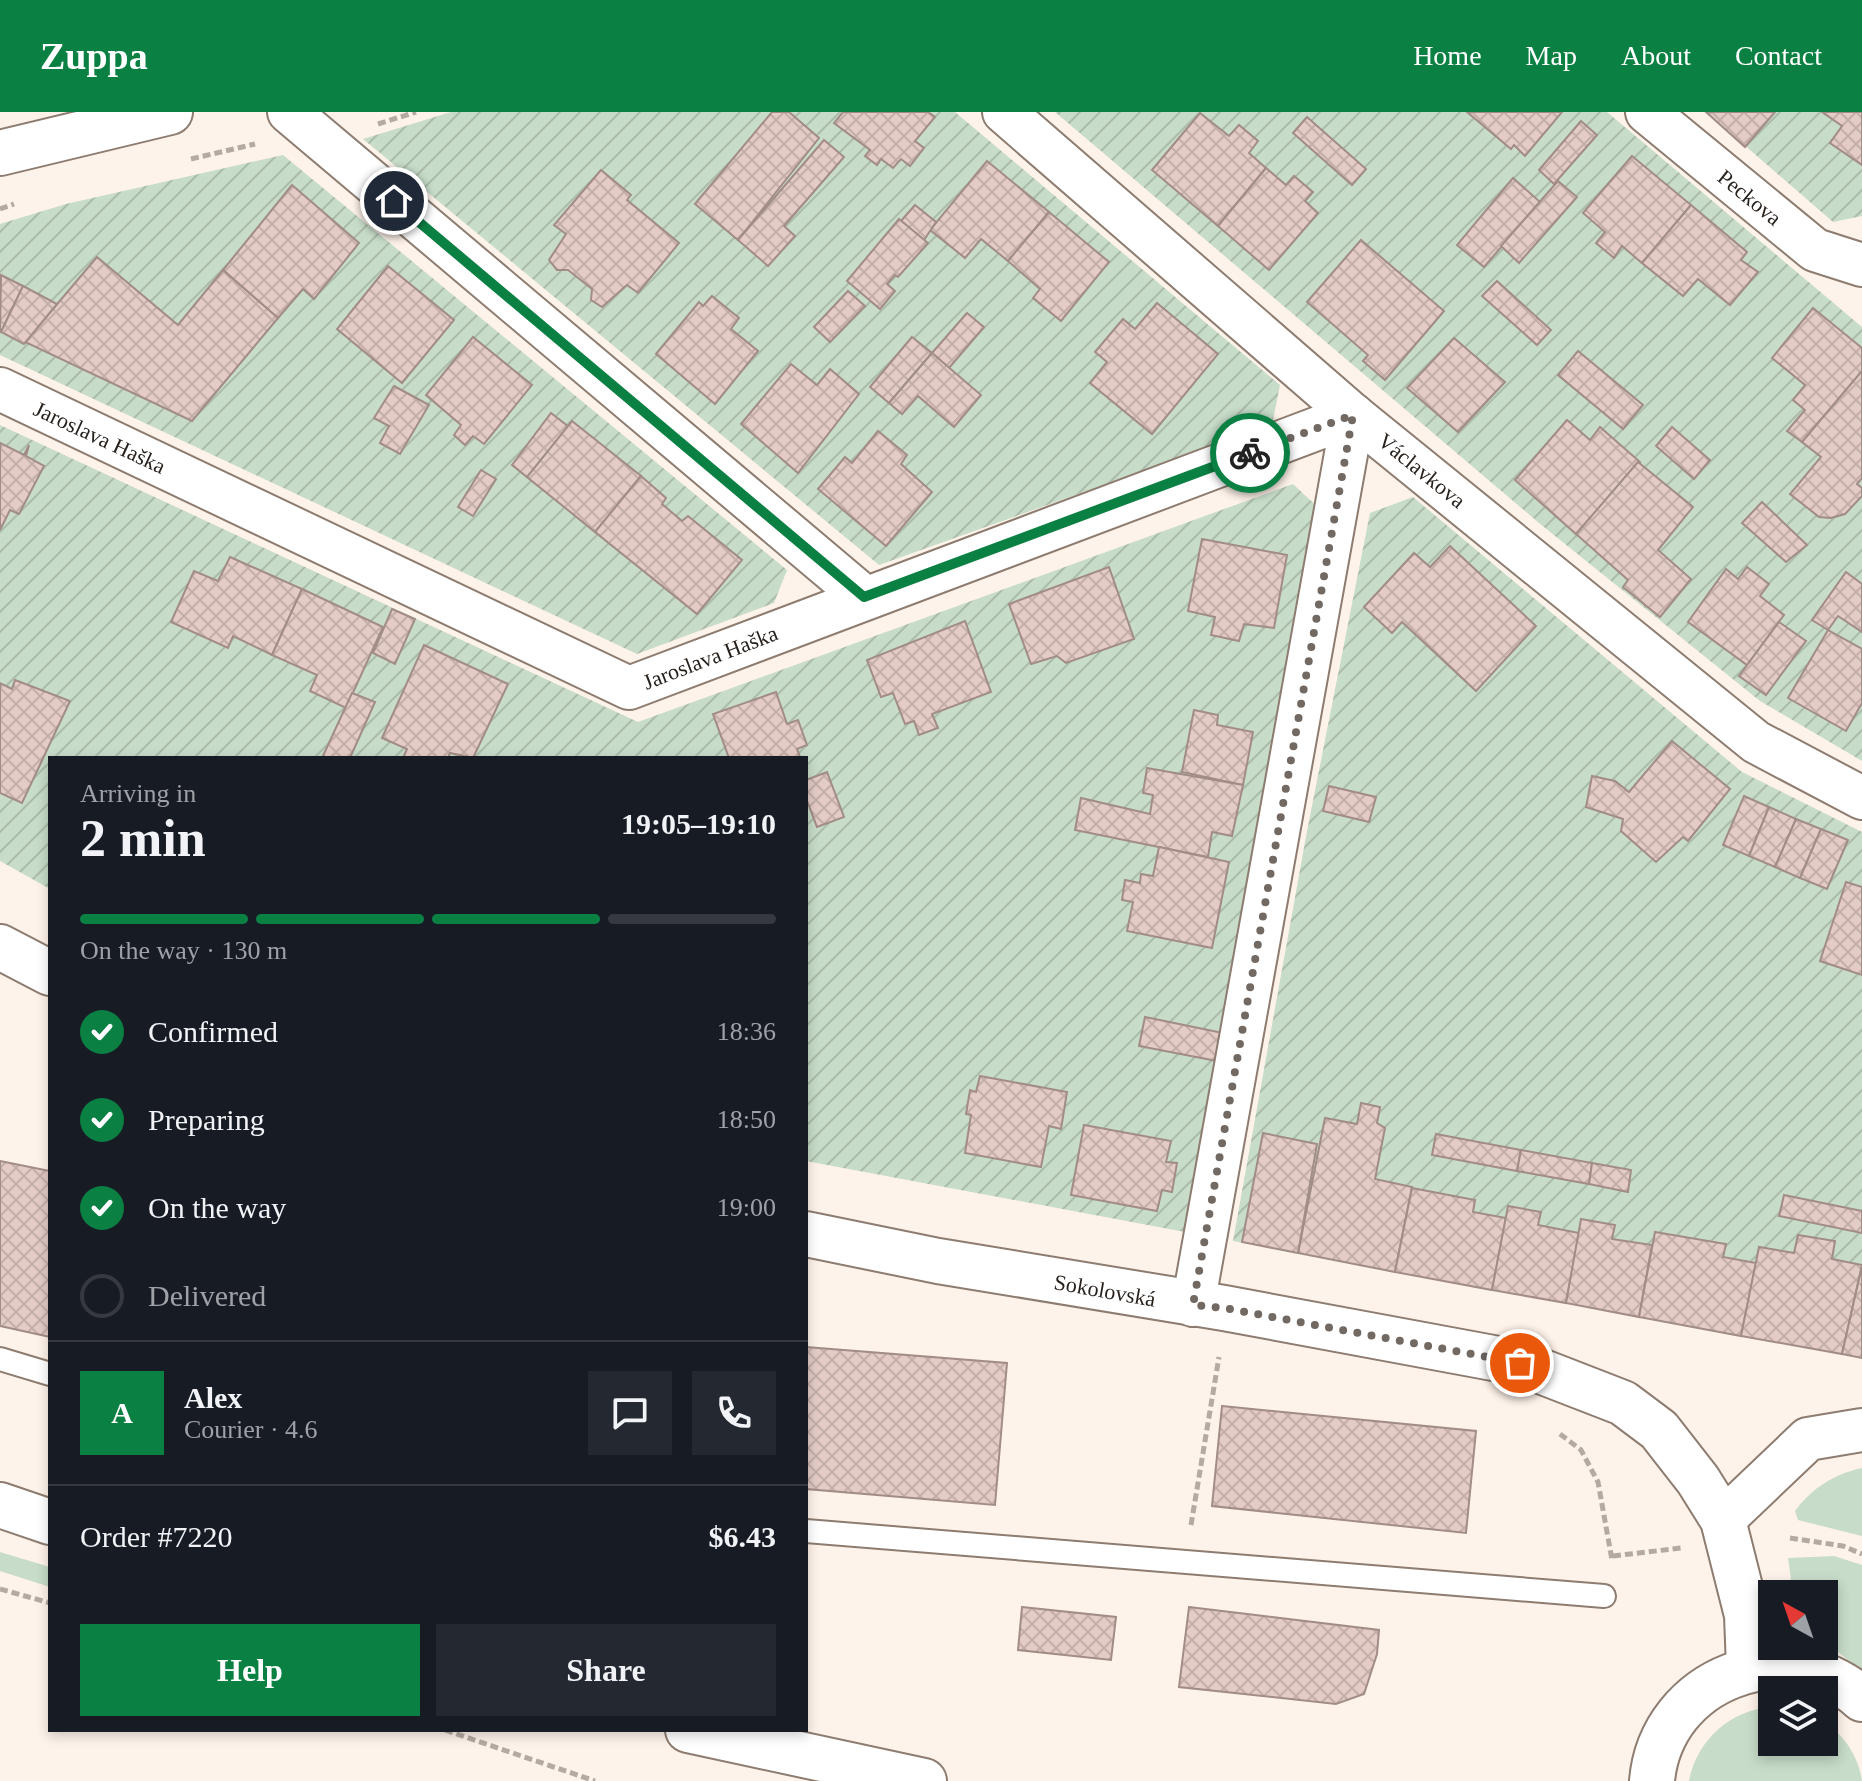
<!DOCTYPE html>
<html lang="en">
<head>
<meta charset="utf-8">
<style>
  body { margin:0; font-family:Georgia,serif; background:#242831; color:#f1f3f6; height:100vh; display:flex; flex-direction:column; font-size:30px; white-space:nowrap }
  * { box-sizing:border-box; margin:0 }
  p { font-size:26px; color:#9ea1a6 }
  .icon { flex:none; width:44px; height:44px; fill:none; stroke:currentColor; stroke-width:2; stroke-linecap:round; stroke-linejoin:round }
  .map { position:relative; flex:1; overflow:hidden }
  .side { position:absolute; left:48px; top:644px; width:760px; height:976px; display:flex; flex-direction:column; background:#171b24; border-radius:0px; box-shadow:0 4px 12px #0003 }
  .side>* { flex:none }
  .needle { width:52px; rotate:320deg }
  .fabs { position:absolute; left:1758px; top:1468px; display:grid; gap:16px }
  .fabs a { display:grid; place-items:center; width:80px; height:80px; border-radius:0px; background:#171b24; box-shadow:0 4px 12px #0003; font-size:40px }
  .pin { position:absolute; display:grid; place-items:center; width:68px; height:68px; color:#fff; margin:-34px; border:4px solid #fff; border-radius:50%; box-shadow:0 2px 8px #0007 }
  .courier { position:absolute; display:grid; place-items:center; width:80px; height:80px; margin:-40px; border:6px solid #0b8043; border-radius:50%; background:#fff; color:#222; box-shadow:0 2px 10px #0007 }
  .headline em { font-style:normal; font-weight:700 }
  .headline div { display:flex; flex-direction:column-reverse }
  .headline { display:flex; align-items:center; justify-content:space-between; height:136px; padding:0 32px }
  h1 { font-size:52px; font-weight:700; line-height:60px }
  .bar { display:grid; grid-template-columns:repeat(4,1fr); gap:12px 8px; align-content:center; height:96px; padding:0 32px }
  .bar i { height:10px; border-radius:6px; background:#363941 }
  .bar .current { background:#0b8043 }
  .bar p { grid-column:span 4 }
  .line { display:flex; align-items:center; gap:20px; padding:0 32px; border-top:2px solid #363941 }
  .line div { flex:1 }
  .round { display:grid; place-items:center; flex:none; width:84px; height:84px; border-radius:0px; background:#242831 }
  ol { padding:0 32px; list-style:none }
  li { display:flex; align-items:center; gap:24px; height:88px }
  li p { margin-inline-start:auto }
  li .icon { padding:8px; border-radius:50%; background:#0b8043; color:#fff; stroke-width:4 }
  li:last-child { color:#9ea1a6 }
  li i { width:44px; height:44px; border:4px solid #363941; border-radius:50% }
  .action { display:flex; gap:16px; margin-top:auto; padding:16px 32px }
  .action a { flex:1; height:92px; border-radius:0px; background:#0b8043; color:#fff; font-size:32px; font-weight:700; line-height:92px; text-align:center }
  .action a+a { background:#242831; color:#f1f3f6 }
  header { display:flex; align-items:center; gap:48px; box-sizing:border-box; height:112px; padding:0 40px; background:#0b8043; color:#fff }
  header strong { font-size:38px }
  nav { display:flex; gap:44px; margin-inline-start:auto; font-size:28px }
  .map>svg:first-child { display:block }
</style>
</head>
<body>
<header>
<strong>Zuppa</strong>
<nav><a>Home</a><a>Map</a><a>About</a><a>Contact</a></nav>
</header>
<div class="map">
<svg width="1862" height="1669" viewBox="0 0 1862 1669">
  <defs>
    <pattern id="garden-furrows" width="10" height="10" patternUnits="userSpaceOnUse" patternTransform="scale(2)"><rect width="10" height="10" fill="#c7dcc9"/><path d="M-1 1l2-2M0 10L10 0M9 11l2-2" fill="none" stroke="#abbcac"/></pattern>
    <pattern id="building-cross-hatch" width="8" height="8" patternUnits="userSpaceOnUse" patternTransform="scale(2)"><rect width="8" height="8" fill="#e4cbc6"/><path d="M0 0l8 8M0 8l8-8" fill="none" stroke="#c3aeaa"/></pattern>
  </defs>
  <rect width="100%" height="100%" fill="#fef3ea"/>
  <!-- grass -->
  <g fill="#c7dcc9">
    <path d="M1862 1356V1424L1798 1408 1795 1399C1812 1376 1834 1362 1862 1356Z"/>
    <path d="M0 1440 50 1455V1475L0 1459Z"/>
    <path d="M1834 1444 1862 1453V1559L1824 1529V1482H1793L1788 1446Z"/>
    <path d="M1772 1595V1630H1824V1609C1844 1623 1859 1645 1862 1669H1689C1697 1628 1730 1598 1772 1595Z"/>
  </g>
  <!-- garden -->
  <g fill="url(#garden-furrows)">
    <path d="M451 0H955L1280 273 1272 313 879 453 363 27Z"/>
    <path d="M1055 0H1607L1862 215V649L1760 589 1539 411Z"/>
    <path d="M1706 0H1862V104L1833 110Z"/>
    <path d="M283 43 787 458 774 491 637 542 0 243V112L66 92Z"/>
    <path d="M0 313 638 610 1293 372 1324 401 1185 1120 806 1049V646H50V777L0 749Z"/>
    <path d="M1413 385 1742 660 1862 720V1246L1233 1129 1307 719 1370 401Z"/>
  </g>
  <!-- building -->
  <g fill="url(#building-cross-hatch)" stroke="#a28c87" stroke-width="2">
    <path d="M772 0H789L819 26 738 128 695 92Z"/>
    <path d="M843 0H928L935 5 915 29 924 36 910 54 901 47 893 56 881 47 877 53 865 44 870 38 834 11Z"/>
    <path d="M1467 0H1562L1525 44 1514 33 1511 37Z"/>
    <path d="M1706 0H1775L1745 35Z"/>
    <path d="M1822 0H1862V53L1830 31 1842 14Z"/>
    <path d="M1200 1 1229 24 1239 13 1258 29 1249 41 1266 56 1218 114 1152 58Z"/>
    <path d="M1307 5 1366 57 1352 73 1293 21Z"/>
    <path d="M1581 9 1597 23 1554 72 1539 58Z"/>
    <path d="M824 28 844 45 784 114 795 124 768 154 738 128Z"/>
    <path d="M1632 44 1691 93 1642 151 1622 134 1614 146 1596 131 1605 120 1583 101Z"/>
    <path d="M987 49 1049 100 1008 149 981 127 965 146 930 118Z"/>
    <path d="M1266 56 1286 73 1294 64 1313 80 1305 89 1318 101 1269 158 1218 114Z"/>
    <path d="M601 58 631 83 627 88 679 131 638 181 627 173 602 195 591 188 592 177 568 158H557L549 148 566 122 554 113Z"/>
    <path d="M1513 66 1540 90 1484 155 1457 133Z"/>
    <path d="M1558 69 1577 85 1519 151 1501 134Z"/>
    <path d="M292 73 359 131 314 187 303 177 278 206 223 158Z"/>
    <path d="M915 93 936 110 924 128 901 109Z"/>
    <path d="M1691 93 1747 140 1741 148 1758 160 1730 193 1698 167 1683 184 1642 151Z"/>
    <path d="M1049 100 1109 150 1061 209 1033 186 1040 177 1008 149Z"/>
    <path d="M899 107 928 131 898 165 895 163 887 172 895 179 880 197 847 169Z"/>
    <path d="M1361 128 1444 199 1385 268 1363 249 1368 243 1307 190Z"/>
    <path d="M97 145 178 213 223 158 278 206 192 309 25 230Z"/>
    <path d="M388 154 454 208 402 271 337 217Z"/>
    <path d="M1 163 23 174 1 220H0Z"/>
    <path d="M1497 169 1551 218 1537 233 1482 184Z"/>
    <path d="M23 174 57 192 24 232 1 220Z"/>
    <path d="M848 179 865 194 830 230 814 215Z"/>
    <path d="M712 184 739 206 731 217 758 239 715 292 656 242 699 190 703 194Z"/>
    <path d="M1157 191 1218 242 1152 322 1090 271 1107 250 1095 240 1123 207 1135 217Z"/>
    <path d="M1813 196 1862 236V259L1802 330 1787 319 1805 298 1793 288 1805 273 1772 246Z"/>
    <path d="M967 201 984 215 949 256 932 241Z"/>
    <path d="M473 225 532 273 484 332 473 324 465 333 454 323 461 313 426 283Z"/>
    <path d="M912 225 932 241 889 291 870 275Z"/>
    <path d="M1454 226 1505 270 1458 320 1407 276Z"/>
    <path d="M1578 239 1643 293 1623 317 1558 263Z"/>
    <path d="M932 241 981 283 954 315 918 284 902 302 889 291Z"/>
    <path d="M791 252 817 273 830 257 859 282 798 361 741 312Z"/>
    <path d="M1862 259V366L1857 372 1862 376V384L1845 402 1831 406 1819 405 1790 382 1821 345 1802 330Z"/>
    <path d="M394 274 429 293 400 342 380 331 389 314 374 306Z"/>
    <path d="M551 301 569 315 527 365 512 353Z"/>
    <path d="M1567 308 1590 328 1600 315 1640 350 1576 422 1515 368Z"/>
    <path d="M572 309 641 364 595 420 527 365Z"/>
    <path d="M1672 315 1710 348 1694 367 1656 334Z"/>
    <path d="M878 319 907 343 901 352 932 380 886 434 818 377 845 345 852 351Z"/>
    <path d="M0 331 24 343 29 333 26 344 44 354 19 402 10 398 0 418Z"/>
    <path d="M1638 350 1693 395 1658 438 1691 467 1660 505 1623 475 1628 468 1576 422Z"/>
    <path d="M481 358 496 367 473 404 458 395Z"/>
    <path d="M641 364 666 386 662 392 682 409 688 404 742 448 697 502 595 420Z"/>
    <path d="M1762 390 1807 433 1786 450 1742 411Z"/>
    <path d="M1202 427 1287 443 1274 516 1244 512 1239 529 1211 523 1215 505 1188 499Z"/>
    <path d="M1450 434 1536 514 1476 579 1402 510 1392 521 1364 495 1414 441 1430 455Z"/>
    <path d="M230 445 302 477 272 543 233 524 228 536 171 510 194 459 218 469Z"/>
    <path d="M1109 455 1134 527 1066 551 1057 544 1031 552 1009 492Z"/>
    <path d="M1747 455 1769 472 1760 484 1784 503 1747 553 1688 510 1726 457 1738 467Z"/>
    <path d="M1846 460 1862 472V520L1838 504 1828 518 1812 508Z"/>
    <path d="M302 477 383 515 346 596 310 579 317 563 272 543Z"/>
    <path d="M392 497 415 507 395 552 373 541Z"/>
    <path d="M965 509 991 580 932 602 938 616 919 623 914 609 905 612 893 581 881 585 867 548Z"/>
    <path d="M1779 510 1806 529 1766 583 1739 564Z"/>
    <path d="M1828 518 1862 537V591L1846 619 1788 586Z"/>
    <path d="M424 533 508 572 473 646 450 641 448 646H403L407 637 382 626Z"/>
    <path d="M15 568 70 589 22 691 0 681V571L12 577Z"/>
    <path d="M776 580 787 612 798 608 807 633 797 637 800 645 729 646 713 602Z"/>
    <path d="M352 581 375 590 350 646H322Z"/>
    <path d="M1194 598 1218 603 1217 613 1253 620 1243 673 1182 660Z"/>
    <path d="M1672 629 1730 677 1688 729 1683 725 1656 750 1621 719 1623 707 1586 695 1592 664 1615 669 1629 680Z"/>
    <path d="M1147 656 1243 673 1232 724 1212 720 1208 745 1075 718 1081 686 1150 702 1153 683 1143 681Z"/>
    <path d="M827 660 844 705 817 715 806 686V668Z"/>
    <path d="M1329 674 1376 685 1369 710 1323 699Z"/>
    <path d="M1744 684 1769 695 1749 744 1723 733Z"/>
    <path d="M1769 695 1796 707 1775 755 1749 744Z"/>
    <path d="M1796 707 1821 717 1800 766 1775 755Z"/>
    <path d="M1821 717 1848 728 1827 777 1800 766Z"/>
    <path d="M1159 735 1229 750 1212 836 1127 819 1133 790 1122 788 1125 768 1140 771 1141 762 1153 764Z"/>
    <path d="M1846 770 1862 775V863L1820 849Z"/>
    <path d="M1145 905 1223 921 1217 949 1139 934Z"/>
    <path d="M980 964 1067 980 1061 1017 1049 1014 1041 1055 965 1041 971 1003 966 1002 970 978 976 980Z"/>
    <path d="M1361 991 1380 995 1377 1011 1385 1016 1375 1067 1412 1075 1395 1160 1298 1141 1325 1006 1357 1012Z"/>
    <path d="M1084 1013 1171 1029 1166 1050 1177 1051 1172 1080 1162 1078 1157 1099 1071 1083Z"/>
    <path d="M1263 1021 1317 1032 1298 1141 1242 1130Z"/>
    <path d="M1436 1022 1521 1038 1517 1059 1432 1043Z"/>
    <path d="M1521 1038 1592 1051 1589 1072 1517 1059Z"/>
    <path d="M0 1049 50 1059V1225L0 1214Z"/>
    <path d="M1592 1051 1631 1058 1628 1080 1589 1072Z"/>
    <path d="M1412 1076 1475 1088 1473 1100 1506 1106 1492 1178 1395 1160Z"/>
    <path d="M1784 1083 1862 1099V1121L1779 1104Z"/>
    <path d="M1508 1094 1541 1100 1538 1113 1579 1121 1566 1191 1492 1178Z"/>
    <path d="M1581 1107 1615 1113 1612 1127 1652 1133 1639 1205 1566 1191Z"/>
    <path d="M1655 1120 1726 1132 1723 1145 1756 1151 1741 1224 1639 1205Z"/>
    <path d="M1798 1123 1835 1129 1832 1147 1862 1153 1842 1242 1741 1224 1759 1135 1794 1141Z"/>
    <path d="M1862 1154V1246L1842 1242Z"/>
    <path d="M806 1235 1007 1251 995 1393 806 1377Z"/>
    <path d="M1222 1294 1476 1319 1466 1421 1212 1394Z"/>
    <path d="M1022 1495 1116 1505 1111 1548 1018 1538Z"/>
    <path d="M1189 1495 1379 1518 1377 1542 1364 1582 1336 1592 1179 1575Z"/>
  </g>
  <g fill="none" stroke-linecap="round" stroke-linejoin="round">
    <defs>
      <g id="service">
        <path d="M0 1247 50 1262"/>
        <path d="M806 1419 1604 1484"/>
      </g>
      <g id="minor">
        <path d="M289 0 864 485"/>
        <path d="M1004 0 1353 303 1756 630 1862 686"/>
        <path d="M1647 0 1815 138 1862 153"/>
        <path d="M0 277 629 576 1353 303"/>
        <path d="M1193 1193 1353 303"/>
        <path d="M1723 1408 1808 1327 1862 1318"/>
      </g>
      <g id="tertiary">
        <path d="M0 41 170 0"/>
        <path d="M0 835 50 861"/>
        <path d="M806 1122 938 1149 1224 1196 1520 1251 1623 1291 1659 1318 1698 1368 1723 1408 1747 1503 1749 1556"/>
        <path d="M0 1393 50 1410"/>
        <path d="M688 1618 924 1669"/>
        <path d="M1652 1669C1661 1566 1786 1519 1862 1587"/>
      </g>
    </defs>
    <!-- service casing -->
    <use href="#service" stroke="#8d7c6f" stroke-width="26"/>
    <!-- minor casing -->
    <use href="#minor" stroke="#8d7c6f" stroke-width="46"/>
    <!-- tertiary casing -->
    <use href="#tertiary" stroke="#8d7c6f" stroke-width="48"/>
    <!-- path -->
    <g stroke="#b4aaa3" stroke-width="5" stroke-dasharray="8 4" stroke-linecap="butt">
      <path d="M378 12 416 0"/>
      <path d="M191 47 255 32"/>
      <path d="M0 97 14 92"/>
      <path d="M1560 1322 1581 1338 1598 1370 1612 1448"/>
      <path d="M1191 1413 1219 1245"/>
      <path d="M1790 1426 1843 1434 1862 1442"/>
      <path d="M1613 1444 1681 1436"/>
      <path d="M0 1477 50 1491"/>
      <path d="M445 1618 595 1669"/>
    </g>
    <!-- service -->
    <use href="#service" stroke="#fff" stroke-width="22"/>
    <!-- minor -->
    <use href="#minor" stroke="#fff" stroke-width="42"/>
    <!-- tertiary -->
    <use href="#tertiary" stroke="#fff" stroke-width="44"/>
  </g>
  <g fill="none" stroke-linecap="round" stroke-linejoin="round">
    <!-- done -->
    <path stroke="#726963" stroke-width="8" stroke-dasharray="0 14.4" d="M1250 341 1353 303 1193 1193 1224 1196 1520 1251"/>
    <!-- route -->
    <path stroke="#0b8043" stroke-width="10" d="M394 89 864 485 1250 341"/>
  </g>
  <g text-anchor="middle" stroke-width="7" stroke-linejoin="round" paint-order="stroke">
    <!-- street labels -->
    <g font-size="22" fill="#261f1a" stroke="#fff">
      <text transform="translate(1750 85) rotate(39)" y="8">Peckova</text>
      <text transform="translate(100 325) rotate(25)" y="8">Jaroslava Haška</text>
      <text transform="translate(1422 358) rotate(39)" y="8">Václavkova</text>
      <text transform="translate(710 545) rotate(-21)" y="8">Jaroslava Haška</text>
      <text transform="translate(1105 1178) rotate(10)" y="8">Sokolovská</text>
    </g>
  </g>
</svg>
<div class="fabs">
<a><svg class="needle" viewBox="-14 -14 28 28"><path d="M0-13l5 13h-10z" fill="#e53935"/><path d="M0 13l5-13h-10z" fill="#9ea1a6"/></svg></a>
<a><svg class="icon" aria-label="layers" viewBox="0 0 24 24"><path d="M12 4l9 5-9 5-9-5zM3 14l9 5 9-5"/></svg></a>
</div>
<div class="pin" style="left:1520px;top:1251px;background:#ea580c"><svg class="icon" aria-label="bag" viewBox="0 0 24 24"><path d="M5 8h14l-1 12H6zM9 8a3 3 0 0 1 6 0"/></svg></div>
<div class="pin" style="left:394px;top:89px;background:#1f2937"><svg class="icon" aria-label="home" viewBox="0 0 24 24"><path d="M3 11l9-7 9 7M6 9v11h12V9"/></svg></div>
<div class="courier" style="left:1250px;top:341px"><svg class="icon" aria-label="bike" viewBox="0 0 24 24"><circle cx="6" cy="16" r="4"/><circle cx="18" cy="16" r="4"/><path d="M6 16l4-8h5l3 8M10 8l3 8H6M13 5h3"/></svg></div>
<section class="side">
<div class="headline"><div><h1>2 min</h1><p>Arriving in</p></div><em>19:05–19:10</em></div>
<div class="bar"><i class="current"></i><i class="current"></i><i class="current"></i><i></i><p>On the way · 130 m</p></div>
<ol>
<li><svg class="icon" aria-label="check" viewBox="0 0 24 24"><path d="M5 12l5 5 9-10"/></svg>Confirmed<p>18:36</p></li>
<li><svg class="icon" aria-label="check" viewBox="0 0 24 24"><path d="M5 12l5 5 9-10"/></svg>Preparing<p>18:50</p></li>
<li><svg class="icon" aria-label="check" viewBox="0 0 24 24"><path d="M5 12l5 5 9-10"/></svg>On the way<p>19:00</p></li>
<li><i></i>Delivered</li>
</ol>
<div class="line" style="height:144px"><b class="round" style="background:#0b8043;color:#fff">A</b><div><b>Alex</b><p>Courier · 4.6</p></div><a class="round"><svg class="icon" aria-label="chat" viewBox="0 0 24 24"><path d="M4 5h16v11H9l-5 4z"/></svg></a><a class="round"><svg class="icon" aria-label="phone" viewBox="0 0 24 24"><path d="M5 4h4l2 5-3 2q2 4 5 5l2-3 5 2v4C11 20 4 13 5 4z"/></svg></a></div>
<div class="line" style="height:104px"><div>Order #7220</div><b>$6.43</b></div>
<div class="action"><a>Help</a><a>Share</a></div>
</section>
</div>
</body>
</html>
